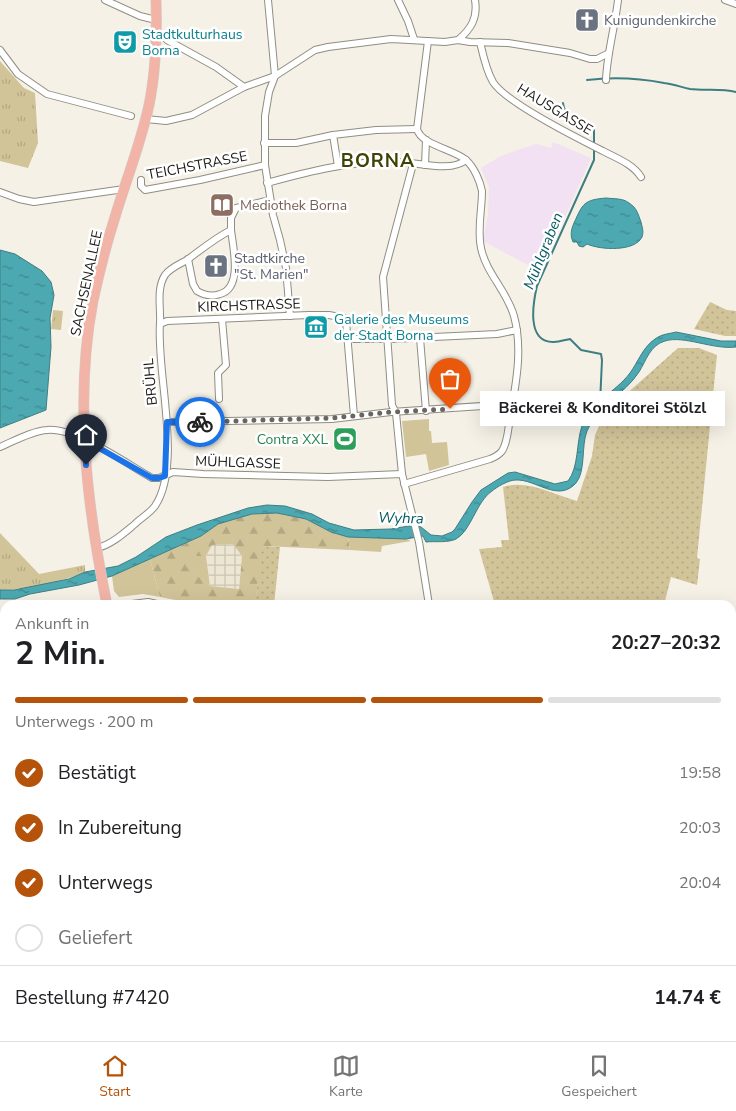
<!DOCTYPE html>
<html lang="de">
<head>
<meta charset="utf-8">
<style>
  body { margin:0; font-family:"Nunito Sans",sans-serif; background:#f6f6f6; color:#202124; height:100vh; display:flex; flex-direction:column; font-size:19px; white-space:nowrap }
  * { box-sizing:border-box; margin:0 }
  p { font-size:16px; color:#757577 }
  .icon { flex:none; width:28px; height:28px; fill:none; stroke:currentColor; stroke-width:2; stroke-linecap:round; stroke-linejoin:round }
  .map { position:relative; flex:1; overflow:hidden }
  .panel { position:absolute; left:0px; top:600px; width:736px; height:441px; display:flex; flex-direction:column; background:#fff; border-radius:15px 15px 0 0; box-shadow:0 5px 20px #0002 }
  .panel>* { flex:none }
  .pin { position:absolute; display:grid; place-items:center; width:42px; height:42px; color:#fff; margin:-51px -21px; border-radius:50% 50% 50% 0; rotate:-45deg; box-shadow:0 0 5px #0007 }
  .pin .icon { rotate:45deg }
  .courier { position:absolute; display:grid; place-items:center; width:50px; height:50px; margin:-25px; border:4px solid #1a73e8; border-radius:50%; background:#fff; color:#222; box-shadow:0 1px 6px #0007 }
  .bubble { position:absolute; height:35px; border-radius:0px; background:#fff; box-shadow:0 5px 20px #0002; font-size:16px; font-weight:700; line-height:35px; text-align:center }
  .head em { font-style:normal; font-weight:700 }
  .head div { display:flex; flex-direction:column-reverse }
  .head { display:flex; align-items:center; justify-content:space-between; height:85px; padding:0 15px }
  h1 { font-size:32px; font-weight:700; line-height:38px }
  .bar { display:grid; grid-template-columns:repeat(4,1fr); gap:8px 5px; align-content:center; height:60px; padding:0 15px }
  .bar i { height:6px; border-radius:4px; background:#e0e0e0 }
  .bar .current { background:#b45309 }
  .bar p { grid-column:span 4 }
  .line { display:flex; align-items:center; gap:12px; padding:0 15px; border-top:1px solid #e0e0e0 }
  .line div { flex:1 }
  ol { padding:0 15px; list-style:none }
  li { display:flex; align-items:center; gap:15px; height:55px }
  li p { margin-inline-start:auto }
  li .icon { padding:5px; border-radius:50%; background:#b45309; color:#fff; stroke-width:4 }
  li:last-child { color:#757577 }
  li i { width:28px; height:28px; border:2px solid #e0e0e0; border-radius:50% }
  .dock { display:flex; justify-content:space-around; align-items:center; height:70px; border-top:1px solid #e0e0e0; background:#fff; font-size:14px; color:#757577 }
  .dock a { display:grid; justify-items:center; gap:2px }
  .dock .current { color:#b45309 }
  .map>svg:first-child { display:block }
</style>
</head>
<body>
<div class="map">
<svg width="736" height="1041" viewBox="0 0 736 1041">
  <defs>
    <pattern id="industrial-grid" width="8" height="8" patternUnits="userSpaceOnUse" patternTransform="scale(1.25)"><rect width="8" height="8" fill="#ece6d3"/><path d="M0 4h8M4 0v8" fill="none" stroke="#cac5b4"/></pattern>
    <pattern id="forest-firs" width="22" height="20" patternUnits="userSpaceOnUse" patternTransform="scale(1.25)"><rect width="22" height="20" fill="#d2c499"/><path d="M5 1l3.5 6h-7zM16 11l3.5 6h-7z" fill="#b4a883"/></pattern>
    <pattern id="park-tufts" width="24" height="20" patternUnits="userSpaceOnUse" patternTransform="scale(1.25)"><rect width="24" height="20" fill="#d2c499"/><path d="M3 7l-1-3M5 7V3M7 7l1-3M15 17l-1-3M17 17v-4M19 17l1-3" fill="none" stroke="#b4a883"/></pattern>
    <pattern id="garden-dots" width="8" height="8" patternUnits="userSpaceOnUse" patternTransform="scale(1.25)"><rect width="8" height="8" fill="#d2c499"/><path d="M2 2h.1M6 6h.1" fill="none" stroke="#b4a883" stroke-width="1.8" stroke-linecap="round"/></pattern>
    <pattern id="water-ripples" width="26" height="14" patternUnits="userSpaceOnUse" patternTransform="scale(1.25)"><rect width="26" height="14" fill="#4ca8b1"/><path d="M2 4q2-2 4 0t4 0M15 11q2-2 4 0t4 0" fill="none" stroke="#3e888f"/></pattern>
  </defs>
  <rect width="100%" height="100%" fill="#f5f1e6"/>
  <!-- commercial -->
  <path fill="#f0e2f5" d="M0 923 5 933V1036H12L13 1041H0Z"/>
  <!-- industrial -->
  <path fill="url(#industrial-grid)" d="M233 543 242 556 239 589 210 586 206 556 212 545Z"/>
  <!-- education -->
  <path fill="#f2e1f3" d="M553 142 591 158 541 272 483 241 488 214 489 187 481 168 499 157 520 149 537 144 551 148Z"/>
  <!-- grass -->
  <g fill="#d2c499">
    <path d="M429 419V431H431L432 443 447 442 449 465 429 471 426 454 406 457 402 421Z"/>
    <path d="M348 537C365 537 397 534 411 541L382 546 381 552 350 550Z"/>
    <path d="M186 556H206L210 586 185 566Z"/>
    <path d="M150 559 160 597 143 594 119 597 114 591 112 576Z"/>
  </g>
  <!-- forest -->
  <path fill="url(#forest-firs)" fill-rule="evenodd" d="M277 513 306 519 331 532 348 537 350 550 263 546 255 605H201L160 597 150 559 201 536 218 524 252 514ZM233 544 242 556 239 589 210 586 186 566V556H206L212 545Z"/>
  <!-- park -->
  <g fill="url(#park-tufts)">
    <path d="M0 61 24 88 35 93 38 143 28 168 0 161Z"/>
    <path d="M53 310 63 311 61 330 51 329Z"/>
    <path d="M0 533 39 574 85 565V572C59 583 28 589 0 590Z"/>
  </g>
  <!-- garden -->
  <g fill="url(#garden-dots)">
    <path d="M710 302 727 310 736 311V336H725L694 329Z"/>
    <path d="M678 348H699L717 355 697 558 700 559 697 585 671 577 664 605H495L479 549 502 547 501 540H509L503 487C527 479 554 495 577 501L592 456 595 435 605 413Z"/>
    <path d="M262 546 280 547 274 605H255Z"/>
  </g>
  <!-- water -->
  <g fill="url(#water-ripples)" stroke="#3e7e83">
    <path d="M606 198C614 199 623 198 629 203 637 208 638 214 641 222 642 227 644 231 642 237 635 252 600 250 587 244L583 247 579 246 577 242H573C570 235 571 230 574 223 583 203 584 200 606 198Z"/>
    <path d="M0 250 15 254 42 271 51 282 54 295 50 318 51 347 46 410 0 428Z"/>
    <path d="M676 332 721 341H736V347C713 350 684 335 665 341 650 345 646 361 639 372 625 394 597 406 587 431 581 446 586 471 576 483 558 503 536 479 516 480 508 480 497 487 492 491 476 502 471 531 456 539 448 543 435 541 426 542L423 536 406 539 348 537 331 532 306 519 277 513 252 514 218 524 201 536 112 576 79 585 30 594 15 599H0V590H14L69 579 85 572 118 566 136 557 166 537 197 525 248 508 267 505 285 506 312 514 329 523 354 530 391 529 415 525 421 527 431 535 442 536 452 532 455 529 472 502 481 490 508 473 515 472 555 484 568 481C579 467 576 443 582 426 590 402 615 393 630 373 638 362 643 347 655 339 662 334 668 334 676 332Z"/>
  </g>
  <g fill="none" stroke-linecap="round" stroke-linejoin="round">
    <!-- stream -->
    <g stroke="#3e7e83" stroke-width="2">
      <path d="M587 80C613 77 638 78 664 83 673 84 681 87 690 89 705 91 721 88 736 92"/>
      <path d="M563 103C565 120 582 122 594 130V144"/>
      <path d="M594 149V160L537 286C533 303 526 343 554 342 559 342 565 340 570 339L581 350 601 354 602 360 600 403"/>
    </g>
    <defs>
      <g id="street">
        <path d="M105 0 140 16 156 20"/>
        <path d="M268 0 275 76 269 92 265 116V165L273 215 280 240 286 268 290 316"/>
        <path d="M398 0 408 21 414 39"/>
        <path d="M725 0 736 4"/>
        <path d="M167 40 216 67 244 87"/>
        <path d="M458 40C471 29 478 18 475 0"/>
        <path d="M480 42C483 55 486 70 493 82 506 103 579 139 603 151 616 158 633 164 641 177"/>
        <path d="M0 50 18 74 47 94 131 116"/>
        <path d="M606 80C607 53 615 27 618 0"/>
        <path d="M146 119 166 121 192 115 244 87 275 76 315 50 328 47 391 39 445 42 458 40 470 42 508 43 570 53 590 59H597L609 53"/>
        <path d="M333 135 338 166"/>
        <path d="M264 143H296L333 135 376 130 417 129"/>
        <path d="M413 164 383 277 392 405 396 413 402 474 419 542 429 605"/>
        <path d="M425 165 426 140"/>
        <path d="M141 180V186L145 190 200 180 265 165"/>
        <path d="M267 183C310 171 354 160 399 162 418 162 450 173 466 160"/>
        <path d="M0 192 19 199 34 202 124 189"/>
        <path d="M188 259 193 284 197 291C204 295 212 297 220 294 243 288 233 247 231 230"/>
        <path d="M160 324 167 321 309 315H329L344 318 346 321 354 416"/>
        <path d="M420 338 426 411"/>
        <path d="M348 339H386"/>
        <path d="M392 339 497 334 517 330"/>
        <path d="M219 399 218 373 226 365 222 319"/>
        <path d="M167 422 332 419 391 412 512 404"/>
        <path d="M0 447C14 441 32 431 47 430 75 427 127 464 152 478H159L173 472 203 474 328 477 402 474"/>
        <path d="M404 484 490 459C495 457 499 455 502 451 508 442 508 428 510 418 516 384 523 349 514 316 507 291 486 273 481 248 477 229 482 210 482 191 480 181 474 167 466 160 453 149 421 145 417 129L428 41"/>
        <path d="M97 548C111 545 124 533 135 524 141 518 150 513 155 506 183 464 156 373 160 323 161 308 156 289 165 275 170 268 180 264 187 260 202 249 215 238 231 230V218L236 208 270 200"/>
        <path d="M124 605 148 602 161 605"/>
        <path d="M0 696 5 693"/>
        <path d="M731 785 736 787"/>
        <path d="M0 835 5 845"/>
        <path d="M731 855 736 794"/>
        <path d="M731 920H736"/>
        <path d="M677 1036 736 1041"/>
        <path d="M472 1041V1036"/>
        <path d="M532 1041V1036"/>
      </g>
      <g id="primary">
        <path d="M107 605C87 507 74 401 93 301 99 273 106 245 115 217 126 180 141 143 149 105 156 71 157 35 156 0"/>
        <path d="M309 1036 312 1041"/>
        <path d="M52 1041 62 1036"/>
      </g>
    </defs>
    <!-- street casing -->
    <use href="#street" stroke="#908d82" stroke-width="8"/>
    <!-- primary casing -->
    <use href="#primary" stroke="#d2d1d1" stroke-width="11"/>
    <!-- street -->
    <use href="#street" stroke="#fff" stroke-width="6"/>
    <!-- primary -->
    <use href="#primary" stroke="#f1b4a7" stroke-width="10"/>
  </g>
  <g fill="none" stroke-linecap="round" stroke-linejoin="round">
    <!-- done -->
    <path stroke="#68665f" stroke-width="5" stroke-dasharray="0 9" d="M200 422 332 418 391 412 450 409"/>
    <!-- route -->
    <path stroke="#1a73e8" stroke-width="6" d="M86 465 85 440 152 478H159L165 476 167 422H200"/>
  </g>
  <!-- icons -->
  <defs>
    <symbol id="church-square" viewBox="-11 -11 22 22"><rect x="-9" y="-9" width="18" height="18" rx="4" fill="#6b7280" stroke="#fff"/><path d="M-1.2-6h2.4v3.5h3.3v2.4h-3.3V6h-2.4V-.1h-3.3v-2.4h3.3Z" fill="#fff"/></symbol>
    <symbol id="theatre-square" viewBox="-11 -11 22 22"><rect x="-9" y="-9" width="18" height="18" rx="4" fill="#0f9aa8" stroke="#fff"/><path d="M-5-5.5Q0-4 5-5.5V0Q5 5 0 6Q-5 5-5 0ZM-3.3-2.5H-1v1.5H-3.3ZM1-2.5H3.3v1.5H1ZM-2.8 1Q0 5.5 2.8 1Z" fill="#fff"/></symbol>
    <symbol id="library-square" viewBox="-11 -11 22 22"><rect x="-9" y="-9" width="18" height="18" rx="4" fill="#8d6e63" stroke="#fff"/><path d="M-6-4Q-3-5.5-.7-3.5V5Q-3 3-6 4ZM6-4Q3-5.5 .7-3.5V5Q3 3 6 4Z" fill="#fff"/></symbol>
    <symbol id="museum-square" viewBox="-11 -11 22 22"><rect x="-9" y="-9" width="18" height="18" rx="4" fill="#0f9aa8" stroke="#fff"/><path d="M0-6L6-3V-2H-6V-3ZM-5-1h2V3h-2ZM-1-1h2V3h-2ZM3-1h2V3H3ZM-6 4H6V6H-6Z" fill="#fff"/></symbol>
    <symbol id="stadium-square" viewBox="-11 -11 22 22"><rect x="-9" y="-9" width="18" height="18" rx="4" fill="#2e9e5b" stroke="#fff"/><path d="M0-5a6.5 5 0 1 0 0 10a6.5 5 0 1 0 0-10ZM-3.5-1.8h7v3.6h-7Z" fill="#fff"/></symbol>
  </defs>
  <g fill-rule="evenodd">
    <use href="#church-square" x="573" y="6" width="28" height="28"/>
    <use href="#theatre-square" x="111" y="28" width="28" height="28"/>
    <use href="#library-square" x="208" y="191" width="28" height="28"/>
    <use href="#church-square" x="202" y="252" width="28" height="28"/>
    <use href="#museum-square" x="302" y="313" width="28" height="28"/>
    <use href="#stadium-square" x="331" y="425" width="28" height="28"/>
  </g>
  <g text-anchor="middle" stroke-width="5" stroke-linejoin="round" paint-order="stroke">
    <!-- worship labels -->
    <g font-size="14" fill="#5b616d" stroke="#fff" text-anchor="start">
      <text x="604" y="25">Kunigundenkirche</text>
      <text x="234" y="263">Stadtkirche<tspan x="234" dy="16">"St. Marien"</tspan></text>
    </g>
    <!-- culture labels -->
    <g font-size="14" fill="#0d838f" stroke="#fff" text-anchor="start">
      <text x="142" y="39">Stadtkulturhaus<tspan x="142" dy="16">Borna</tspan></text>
      <text x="334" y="324">Galerie des Museums<tspan x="334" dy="16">der Stadt Borna</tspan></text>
    </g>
    <!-- street labels -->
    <g font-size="14" fill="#1c1b17" stroke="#fff">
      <text transform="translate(555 109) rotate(31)" y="5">HAUSGASSE</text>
      <text transform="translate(197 165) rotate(-11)" y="5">TEICHSTRASSE</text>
      <text transform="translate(86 283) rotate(-78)" y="5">SACHSENALLEE</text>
      <text transform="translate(249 305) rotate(-2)" y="5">KIRCHSTRASSE</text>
      <text transform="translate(150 382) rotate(-95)" y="5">BRÜHL</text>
      <text transform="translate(238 462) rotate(2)" y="5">MÜHLGASSE</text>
    </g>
    <!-- education labels -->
    <g font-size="14" fill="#785e54" stroke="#fff" text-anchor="start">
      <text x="240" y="210">Mediothek Borna</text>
    </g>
    <!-- leisure labels -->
    <g font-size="14" fill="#27864d" stroke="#fff" text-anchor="end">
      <text x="328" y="444">Contra XXL</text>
    </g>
    <!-- water labels -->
    <g font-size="15" font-style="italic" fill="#065960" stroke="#fff">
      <text transform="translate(543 251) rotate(-68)" y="5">Mühlgraben</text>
      <text transform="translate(401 518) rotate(1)" y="5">Wyhra</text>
    </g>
    <!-- district labels -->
    <g font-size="19" font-weight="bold" letter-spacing="1" fill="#404303" stroke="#fff">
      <text x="378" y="167">BORNA</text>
    </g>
  </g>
</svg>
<div class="pin" style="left:450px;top:409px;background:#ea580c"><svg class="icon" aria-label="bag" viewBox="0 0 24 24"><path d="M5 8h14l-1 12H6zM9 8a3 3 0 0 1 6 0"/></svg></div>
<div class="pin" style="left:86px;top:465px;background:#1f2937"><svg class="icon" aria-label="home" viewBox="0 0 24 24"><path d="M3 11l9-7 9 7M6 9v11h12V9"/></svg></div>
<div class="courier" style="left:200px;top:422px"><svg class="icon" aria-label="bike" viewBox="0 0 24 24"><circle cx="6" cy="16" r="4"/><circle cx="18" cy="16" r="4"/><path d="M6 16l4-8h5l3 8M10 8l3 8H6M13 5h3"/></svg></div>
<div class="bubble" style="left:480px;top:391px;width:245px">Bäckerei &amp; Konditorei Stölzl</div>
<section class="panel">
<div class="head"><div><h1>2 Min.</h1><p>Ankunft in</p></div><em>20:27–20:32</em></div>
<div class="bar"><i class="current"></i><i class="current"></i><i class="current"></i><i></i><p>Unterwegs · 200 m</p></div>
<ol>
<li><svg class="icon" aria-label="check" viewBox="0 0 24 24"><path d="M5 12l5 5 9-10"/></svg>Bestätigt<p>19:58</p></li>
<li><svg class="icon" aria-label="check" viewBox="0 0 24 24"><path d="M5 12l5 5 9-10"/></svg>In Zubereitung<p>20:03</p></li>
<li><svg class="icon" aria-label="check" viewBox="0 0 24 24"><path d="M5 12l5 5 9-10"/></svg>Unterwegs<p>20:04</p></li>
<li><i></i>Geliefert</li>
</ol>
<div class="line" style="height:65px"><div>Bestellung #7420</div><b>14.74 €</b></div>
</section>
</div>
<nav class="dock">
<a class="current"><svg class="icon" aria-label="home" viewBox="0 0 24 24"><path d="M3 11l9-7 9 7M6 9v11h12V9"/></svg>Start</a>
<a><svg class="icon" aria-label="map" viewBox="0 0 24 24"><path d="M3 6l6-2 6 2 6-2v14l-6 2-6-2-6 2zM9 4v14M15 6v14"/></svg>Karte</a>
<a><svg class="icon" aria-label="saved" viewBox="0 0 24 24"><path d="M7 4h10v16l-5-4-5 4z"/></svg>Gespeichert</a>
</nav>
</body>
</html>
